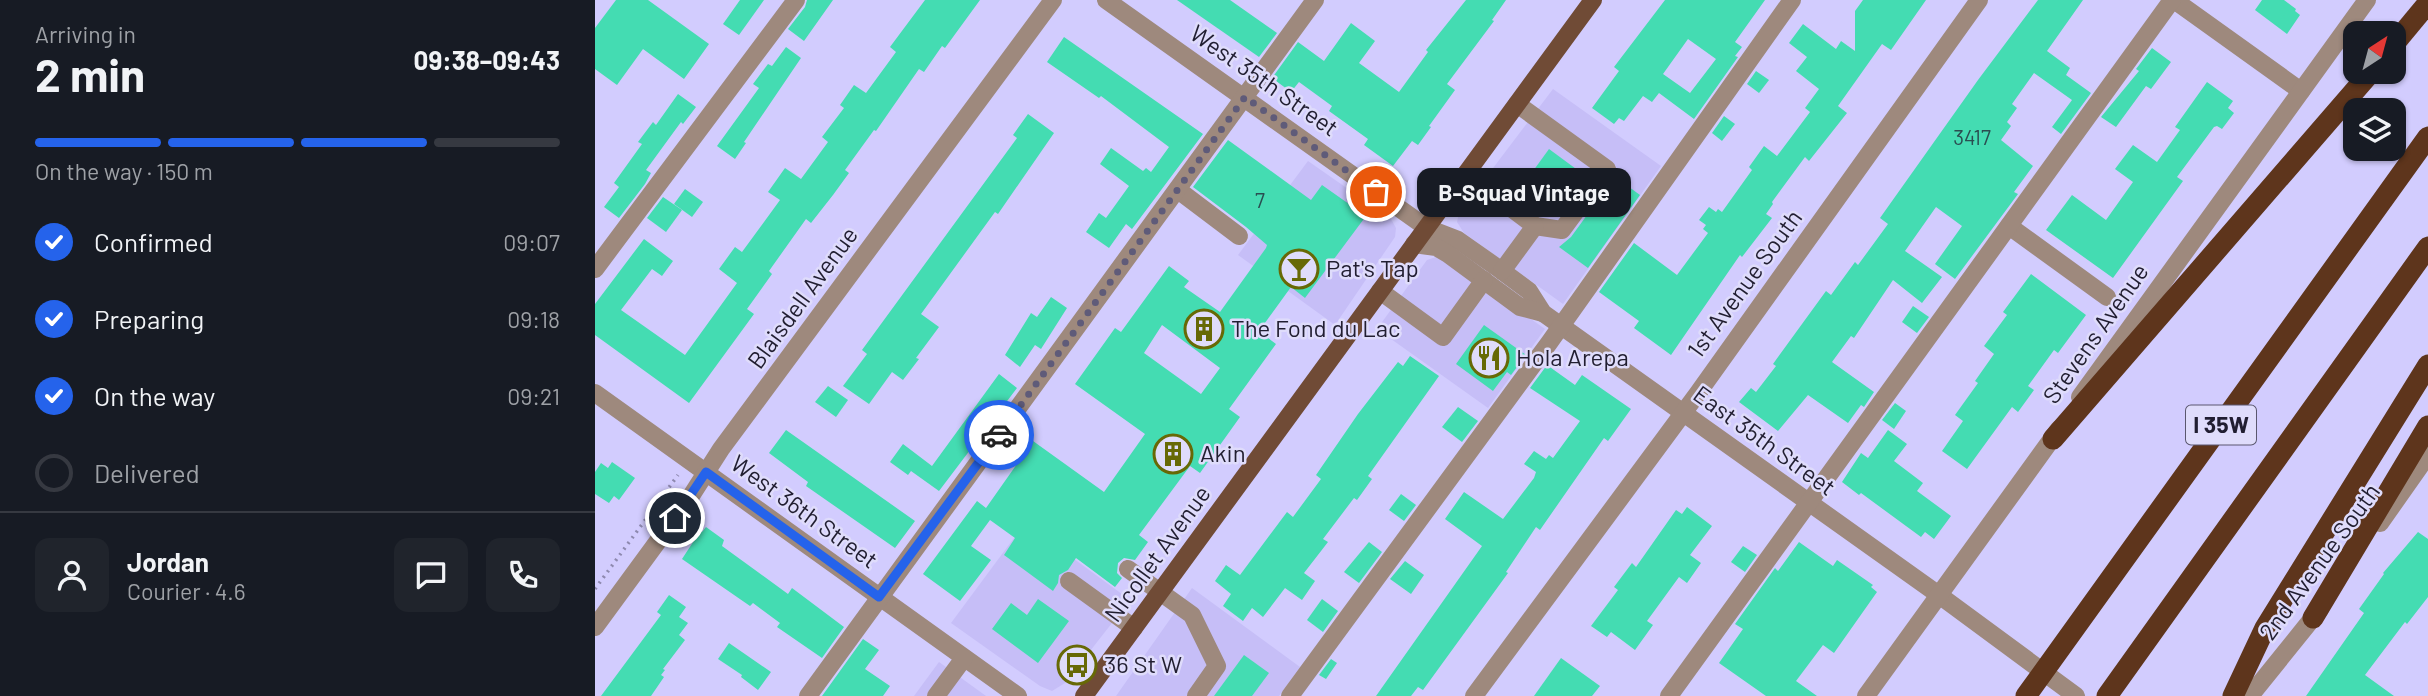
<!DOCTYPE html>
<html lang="en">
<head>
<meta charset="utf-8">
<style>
  body { margin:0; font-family:Barlow,sans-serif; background:#20242c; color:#f1f3f6; height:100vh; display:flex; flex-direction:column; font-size:26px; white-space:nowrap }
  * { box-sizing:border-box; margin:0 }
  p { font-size:23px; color:#9ea1a6 }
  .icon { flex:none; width:38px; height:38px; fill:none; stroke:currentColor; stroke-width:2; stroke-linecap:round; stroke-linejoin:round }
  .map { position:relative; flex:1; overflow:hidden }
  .drawer { display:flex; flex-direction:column; background:#171b24; width:595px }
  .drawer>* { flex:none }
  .needle { width:46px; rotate:36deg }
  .controls { position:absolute; left:1748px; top:21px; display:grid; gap:14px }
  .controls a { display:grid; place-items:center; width:63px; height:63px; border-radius:14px; background:#171b24; box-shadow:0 2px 5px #0004; font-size:35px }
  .pin { position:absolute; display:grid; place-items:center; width:60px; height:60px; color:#fff; margin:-30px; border:4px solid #fff; border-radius:50%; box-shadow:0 2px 7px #0007 }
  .courier { position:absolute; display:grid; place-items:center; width:70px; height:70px; margin:-35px; border:5px solid #2563eb; border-radius:50%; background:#fff; color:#222; box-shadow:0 2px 9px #0007 }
  .bubble { position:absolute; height:49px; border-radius:14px; background:#171b24; box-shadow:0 2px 5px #0004; font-size:23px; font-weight:700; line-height:49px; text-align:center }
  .head em { font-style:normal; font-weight:700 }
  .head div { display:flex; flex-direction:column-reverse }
  .head { display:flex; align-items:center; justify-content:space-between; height:119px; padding:0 35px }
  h1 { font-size:46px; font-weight:700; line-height:52px }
  .bar { display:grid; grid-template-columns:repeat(4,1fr); gap:10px 7px; align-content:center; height:84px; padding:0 35px }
  .bar i { height:9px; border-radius:5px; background:#363941 }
  .bar .selected { background:#2563eb }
  .bar p { grid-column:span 4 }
  .line { display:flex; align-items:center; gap:18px; padding:0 35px; border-top:2px solid #363941 }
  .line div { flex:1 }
  .round { display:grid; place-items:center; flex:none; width:74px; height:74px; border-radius:14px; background:#20242c }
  ol { padding:0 35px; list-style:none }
  li { display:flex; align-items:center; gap:21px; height:77px }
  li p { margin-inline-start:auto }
  li .icon { padding:7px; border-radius:50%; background:#2563eb; color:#fff; stroke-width:4 }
  li:last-child { color:#9ea1a6 }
  li i { width:38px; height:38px; border:4px solid #363941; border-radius:50% }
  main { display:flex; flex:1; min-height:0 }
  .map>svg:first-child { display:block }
</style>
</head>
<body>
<main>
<section class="drawer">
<div class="head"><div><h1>2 min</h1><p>Arriving in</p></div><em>09:38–09:43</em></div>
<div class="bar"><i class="selected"></i><i class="selected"></i><i class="selected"></i><i></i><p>On the way · 150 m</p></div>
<ol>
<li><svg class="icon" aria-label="check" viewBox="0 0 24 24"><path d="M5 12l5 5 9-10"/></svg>Confirmed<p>09:07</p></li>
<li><svg class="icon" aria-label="check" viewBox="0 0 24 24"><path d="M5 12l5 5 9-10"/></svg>Preparing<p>09:18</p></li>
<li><svg class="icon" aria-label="check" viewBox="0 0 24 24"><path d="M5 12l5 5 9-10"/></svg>On the way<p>09:21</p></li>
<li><i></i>Delivered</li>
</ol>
<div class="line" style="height:126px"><a class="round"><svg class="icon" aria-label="person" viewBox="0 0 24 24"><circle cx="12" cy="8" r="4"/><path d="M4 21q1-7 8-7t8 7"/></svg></a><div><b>Jordan</b><p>Courier · 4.6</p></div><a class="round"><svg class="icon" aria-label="chat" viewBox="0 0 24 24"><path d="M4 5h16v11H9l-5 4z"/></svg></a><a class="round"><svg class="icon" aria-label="phone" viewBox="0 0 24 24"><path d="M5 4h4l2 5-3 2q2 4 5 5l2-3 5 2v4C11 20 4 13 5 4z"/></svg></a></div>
</section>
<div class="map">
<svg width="1833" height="696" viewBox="0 0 1833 696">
  <rect width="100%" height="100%" fill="#d2ccfe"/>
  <!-- built -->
  <g fill="#c6bef7">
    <path d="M958 89 1066 166 968 304 869 233 862 222 864 213Z"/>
    <path d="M713 161 796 219 801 228 800 237 740 325 643 255Z"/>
    <path d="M841 257 851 258 950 329 893 408 782 329 832 260Z"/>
    <path d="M430 523 535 600 470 683 457 691 445 686 356 623Z"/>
    <path d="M597 588 705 667 684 696H521Z"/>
    <path d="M344 662 391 696H319Z"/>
  </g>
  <!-- building -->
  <g fill="#44dcb2" fill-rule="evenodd">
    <path d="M21 0H53L114 44 89 79 48 49 22 85 0 69V28Z"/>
    <path d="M145 0H169L144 35 128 24Z"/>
    <path d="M212 0H238L209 41 193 29 210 7Z"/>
    <path d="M330 0H385L350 48 347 46 329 72 324 69 281 131 279 130 250 170 254 173 238 195 216 223 211 219 174 271 177 274 152 309 159 314 94 403 0 335V304L49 239 78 261 67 276 57 269 26 310 90 355 142 283 124 269 140 247 147 252 185 200 173 192 190 168 206 179 233 142 227 137 249 108 245 105 259 85 271 93 301 52 295 47Z"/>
    <path d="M582 0H635L682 33 664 57Z"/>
    <path d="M871 0H911L897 20 899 21 852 84 860 90 834 126 836 127 823 145 817 141 798 166 769 145 773 139 734 111 737 106 704 82 696 92 677 78 703 42 729 61 756 23 780 41 764 63 804 92 833 52 831 50Z"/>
    <path d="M1070 0H1170L1140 42 1147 47 1140 56 1143 57 1099 119 1064 93 1057 102 1048 96 1029 121 1024 118 1019 124 997 108 1024 71 1019 67ZM1093 39 1121 59 1095 93 1068 74Z"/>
    <path d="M1268 0H1331L1296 50 1287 44 1243 106 1252 113 1214 161 1210 157 1177 202 1178 204 1171 214 1177 218 1147 257 1145 255 1076 355 1039 328 1044 321 1004 292 1039 243 1082 275 1113 233 1108 229 1111 225 1104 220 1114 207 1121 212 1123 209 1127 212 1157 170 1154 167 1169 146 1182 156 1215 112 1210 108 1224 89 1201 71 1212 57 1194 43 1208 24 1241 49 1246 41 1260 51V11Z"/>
    <path d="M1443 0H1488L1452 51 1475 68 1471 75 1496 93 1466 134 1457 127 1477 100 1439 73 1417 104 1422 108 1412 122 1416 126 1406 140 1438 166 1419 192 1423 194 1360 279 1340 264 1367 226 1341 207 1310 251 1347 277 1327 303 1298 280 1259 338 1256 336 1237 362 1279 392 1269 407 1266 405 1253 423 1213 395 1183 431 1144 402 1156 388 1161 392 1181 366 1178 364 1231 291 1236 295 1260 262 1263 265 1293 224 1285 218 1383 80Z"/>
    <path d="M1667 0H1689L1701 9 1700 11 1705 15 1692 34 1660 10Z"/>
    <path d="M469 37 608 134 537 229 531 224 514 248 491 232 504 213 511 218 534 186 505 164 516 148 548 171 551 168 556 172 574 147 506 96 504 98 452 62Z"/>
    <path d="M191 47 206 58 149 142 151 143 140 159 122 146 164 88 158 84 173 64 177 66Z"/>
    <path d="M1557 48 1576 62 1556 89 1551 86 1521 127 1506 117 1544 71 1541 69Z"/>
    <path d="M1161 71 1174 80 1164 93 1152 84Z"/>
    <path d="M1612 82 1638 101 1633 108 1639 113 1627 129 1622 126 1619 127 1582 177 1588 181 1518 278 1451 230 1477 195 1511 220 1538 182 1520 169 1538 145 1562 162 1585 130 1580 127Z"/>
    <path d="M83 94 101 107 88 124 86 122 51 170 56 173 50 184 24 218 9 207 24 187 19 183 47 144 43 142 58 122 61 125Z"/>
    <path d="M433 114 459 133 403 214 400 212 326 314 344 327 321 358 324 359 308 380 297 372 274 404 248 386 272 354 267 350 422 138 418 135Z"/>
    <path d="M1129 116 1140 124 1127 141 1117 133Z"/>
    <path d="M633 140 716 200 727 185 771 216 710 298 696 287 664 331 681 344 634 409 645 417 605 473 595 466 544 535 553 542 540 560 529 558 523 563 522 573 527 578 520 587 481 558 473 570 464 575 463 583 458 591 409 555 420 538 395 520 376 546 396 560 365 601 328 574 382 501 391 508 438 441 509 492 550 434 480 384 520 328 526 332 574 266 594 281 589 287 625 312 671 248 672 245 651 227 598 187ZM567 325 625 368 606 394 549 353Z"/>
    <path d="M954 149 992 177 963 216 925 189Z"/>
    <path d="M1023 179 1045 195 993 268 964 247 976 237 1011 189 1014 191Z"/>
    <path d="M90 189 108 202 97 217 79 204Z"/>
    <path d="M68 197 87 210 71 232 52 218Z"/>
    <path d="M1436 274 1491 315 1463 353 1459 350 1433 386 1439 390 1423 412 1417 407 1372 469 1347 451 1368 421 1360 415 1383 383 1380 381 1399 354 1389 346 1412 315 1408 312Z"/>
    <path d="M456 297 472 308 446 349 440 345 425 367 410 355 436 313 442 317Z"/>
    <path d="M1318 306 1334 317 1322 333 1307 322Z"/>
    <path d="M889 325 931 355 916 375 912 372 898 391 861 364Z"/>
    <path d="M815 356 844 376 773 476 777 479 762 500 759 498 728 539 733 542 709 573 720 581 707 600 690 588 668 617 657 608 648 621 628 606 636 594 620 581 631 565 645 575 692 512 698 517 726 479 721 475 763 414 803 362 808 366Z"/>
    <path d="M952 365 980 385 987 375 1036 409 1013 441 1009 438 945 530 941 527 911 572 913 573 828 690 823 687 816 696H781L887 546 850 519 869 492 908 519 939 478 941 472 929 464 939 451 951 459 954 455 958 458 985 421 935 388Z"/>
    <path d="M404 374 422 388 344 491 316 471 313 475 295 462 308 444 337 466Z"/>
    <path d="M233 386 253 400 241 417 220 402Z"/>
    <path d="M1300 403 1311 411 1299 429 1287 420Z"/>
    <path d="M863 407 883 421 867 442 847 427Z"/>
    <path d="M191 430 320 521 300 548 211 486 213 482 174 453Z"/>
    <path d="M1293 430 1312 444 1299 461 1328 483 1322 491 1356 516 1339 539 1330 532 1326 537 1266 493 1264 495 1247 482 1266 453 1273 458Z"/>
    <path d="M17 462 40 478 24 500 19 496 14 503 0 494V472L6 463 13 468Z"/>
    <path d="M806 494 821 505 809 521 794 510Z"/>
    <path d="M1092 507 1117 526 1095 555 1106 563 1092 583 1084 577 1052 621 1058 625 1040 650 1016 632 1012 637 996 626 1023 590 1019 587 1037 563 1041 567 1081 510 1087 514Z"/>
    <path d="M111 527 129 540 127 546 193 594 197 588 249 627 227 658 182 627 185 623 158 603 155 606 87 559 106 530 107 532Z"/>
    <path d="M1823 532 1833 539V597L1812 624 1810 622 1770 675 1799 696H1711L1769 613 1764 609 1789 574 1788 573Z"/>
    <path d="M774 542 787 552 764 583 749 572Z"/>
    <path d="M1204 542 1238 566 1242 560 1278 585 1276 587 1282 592 1239 653 1228 645 1201 681 1222 696H1171L1124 663 1148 629 1140 624 1180 568 1183 571Z"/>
    <path d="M1148 546 1162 555 1150 572 1136 562Z"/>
    <path d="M810 561 829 575 816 594 795 579Z"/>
    <path d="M74 595 91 607 84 617 93 623 84 635 90 640 68 669 70 670 66 675 69 677 56 696H6L66 615 62 612Z"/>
    <path d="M443 599 474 621 443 663 397 629 416 603 432 615Z"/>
    <path d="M727 599 743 611 728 632 712 620Z"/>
    <path d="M268 639 284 650 270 669 295 686 288 696H227Z"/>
    <path d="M134 643 176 672 163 690 146 677 147 675 123 659Z"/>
    <path d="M649 655 674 673 657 696H619Z"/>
    <path d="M966 658 1005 686 997 696H939Z"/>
    <path d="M736 659 742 663 731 679 724 675Z"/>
  </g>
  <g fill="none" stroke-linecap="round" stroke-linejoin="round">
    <!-- path -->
    <path stroke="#8e89af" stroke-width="3.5" stroke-dasharray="2 5" stroke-linecap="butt" d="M0 589 83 475"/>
    <!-- minor -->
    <g stroke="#9e897d" stroke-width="18">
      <path d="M511 0 832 228 863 240 907 271 934 291 948 313 1344 595 1481 696"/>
      <path d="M1579 0 1706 91"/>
      <path d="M922 104 1012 169 967 230 940 226"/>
      <path d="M871 174 940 226 907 271"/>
      <path d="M583 190 644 236"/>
      <path d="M1414 226 1512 297"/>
      <path d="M819 244 841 247 853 254 925 307 948 313"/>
      <path d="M0 269 201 0"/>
      <path d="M785 291 848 337 889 280"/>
      <path d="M0 393 423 696"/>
      <path d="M1485 397 1772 0"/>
      <path d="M1785 523 1833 455"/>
      <path d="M533 569 597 615 622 666 601 696"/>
      <path d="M474 581 539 628"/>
      <path d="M0 627 96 496 126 449 458 0"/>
      <path d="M213 696 720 0"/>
      <path d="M341 696 369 658"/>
      <path d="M695 696 954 343 1197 0"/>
      <path d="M879 696 1103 393 1384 0"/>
      <path d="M1074 696 1577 0"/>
      <path d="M1271 696 1464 429"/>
      <path d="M1655 696 1725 609"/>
    </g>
    <!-- major -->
    <path stroke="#704b36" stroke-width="18" d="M489 696 998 0"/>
    <!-- highway -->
    <g stroke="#5e351c" stroke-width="21">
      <path d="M1799 44 1833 3"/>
      <path d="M1458 439 1776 72"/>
      <path d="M1718 618 1833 426"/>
      <path d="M1431 696 1833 137"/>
      <path d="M1512 696 1833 247"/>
      <path d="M1638 696 1670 628 1833 365"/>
    </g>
  </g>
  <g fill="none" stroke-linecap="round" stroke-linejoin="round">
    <!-- done -->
    <path stroke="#5f5b79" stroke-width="7" stroke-dasharray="0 12.6" d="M404 435 650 97 781 192"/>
    <!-- route -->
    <path stroke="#2563eb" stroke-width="9" d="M80 518 111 472 284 597 404 435"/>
  </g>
  <!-- icons -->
  <defs>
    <symbol id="bar-ring" viewBox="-11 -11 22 22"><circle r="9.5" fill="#dfdcfb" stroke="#676906" stroke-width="1.5"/><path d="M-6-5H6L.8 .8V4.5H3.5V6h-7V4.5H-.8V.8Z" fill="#676906"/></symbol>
    <symbol id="building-ring" viewBox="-11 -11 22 22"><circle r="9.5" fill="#dfdcfb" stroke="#676906" stroke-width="1.5"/><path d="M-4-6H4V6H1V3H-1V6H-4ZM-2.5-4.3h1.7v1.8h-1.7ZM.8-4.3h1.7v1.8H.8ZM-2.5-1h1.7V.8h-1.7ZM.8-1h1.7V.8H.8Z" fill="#676906"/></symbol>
    <symbol id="restaurant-ring" viewBox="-11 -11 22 22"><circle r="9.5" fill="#dfdcfb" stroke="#676906" stroke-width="1.5"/><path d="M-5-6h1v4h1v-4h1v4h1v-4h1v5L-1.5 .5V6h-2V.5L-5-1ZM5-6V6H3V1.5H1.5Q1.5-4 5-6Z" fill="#676906"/></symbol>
    <symbol id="bus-ring" viewBox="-11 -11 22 22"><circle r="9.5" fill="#dfdcfb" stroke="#676906" stroke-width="1.5"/><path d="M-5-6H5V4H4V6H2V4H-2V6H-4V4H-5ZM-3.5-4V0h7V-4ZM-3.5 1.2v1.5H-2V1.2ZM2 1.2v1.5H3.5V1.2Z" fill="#676906"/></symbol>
  </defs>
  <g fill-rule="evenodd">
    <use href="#bar-ring" x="682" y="247" width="44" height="44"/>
    <use href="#building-ring" x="587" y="307" width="44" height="44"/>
    <use href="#restaurant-ring" x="872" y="336" width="44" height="44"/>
    <use href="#building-ring" x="556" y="432" width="44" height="44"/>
    <use href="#bus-ring" x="460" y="643" width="44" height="44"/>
  </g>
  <g text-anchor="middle" stroke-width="5" stroke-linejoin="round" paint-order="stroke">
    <!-- number labels -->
    <g font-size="21" fill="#2a4e51">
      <text x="1377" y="145">3417</text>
      <text x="665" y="208">7</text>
    </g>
    <!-- shield labels -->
    <rect fill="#dfdcfb" stroke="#5a576e" stroke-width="2" x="1591" y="405.5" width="70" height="39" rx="5"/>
    <g font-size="23" font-weight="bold" fill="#211e31">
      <text x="1626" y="433">I 35W</text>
    </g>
    <!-- street labels -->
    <g font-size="24" fill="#211e31" stroke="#dfdcfb">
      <text transform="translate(669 81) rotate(35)" y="8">West 35th Street</text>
      <text transform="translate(1150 284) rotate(-54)" y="8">1st Avenue South</text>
      <text transform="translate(208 298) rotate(-54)" y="8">Blaisdell Avenue</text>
      <text transform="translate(1501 334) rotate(-55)" y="8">Stevens Avenue</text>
      <text transform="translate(1169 441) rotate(36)" y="8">East 35th Street</text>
      <text transform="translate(209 512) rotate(36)" y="8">West 36th Street</text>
      <text transform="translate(563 554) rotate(-54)" y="8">Nicollet Avenue</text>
      <text transform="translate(1725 562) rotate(-54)" y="8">2nd Avenue South</text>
    </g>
    <!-- poi labels -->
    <g font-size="24" fill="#211e31" stroke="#dfdcfb" text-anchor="start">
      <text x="731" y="277">Pat's Tap</text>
      <text x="636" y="337">The Fond du Lac</text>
      <text x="921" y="366">Hola Arepa</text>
      <text x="605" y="462">Akin</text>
      <text x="509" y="673">36 St W</text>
    </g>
  </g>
</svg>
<div class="controls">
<a><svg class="needle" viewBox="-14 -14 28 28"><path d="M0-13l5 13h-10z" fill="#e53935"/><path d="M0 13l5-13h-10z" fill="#9ea1a6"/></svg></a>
<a><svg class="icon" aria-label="layers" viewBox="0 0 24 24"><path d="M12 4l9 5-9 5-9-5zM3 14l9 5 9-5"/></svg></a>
</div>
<div class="pin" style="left:781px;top:192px;background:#ea580c"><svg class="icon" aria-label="bag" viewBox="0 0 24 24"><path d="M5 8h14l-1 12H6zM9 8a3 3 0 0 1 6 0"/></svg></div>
<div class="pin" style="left:80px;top:518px;background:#1f2937"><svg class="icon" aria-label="home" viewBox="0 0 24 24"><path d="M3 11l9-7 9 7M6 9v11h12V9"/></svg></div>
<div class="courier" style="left:404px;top:435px"><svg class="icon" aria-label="car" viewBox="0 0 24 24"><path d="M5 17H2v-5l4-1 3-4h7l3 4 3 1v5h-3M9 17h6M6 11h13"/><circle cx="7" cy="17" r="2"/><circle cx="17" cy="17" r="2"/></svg></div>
<div class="bubble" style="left:822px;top:168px;width:214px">B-Squad Vintage</div>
</div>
</main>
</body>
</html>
